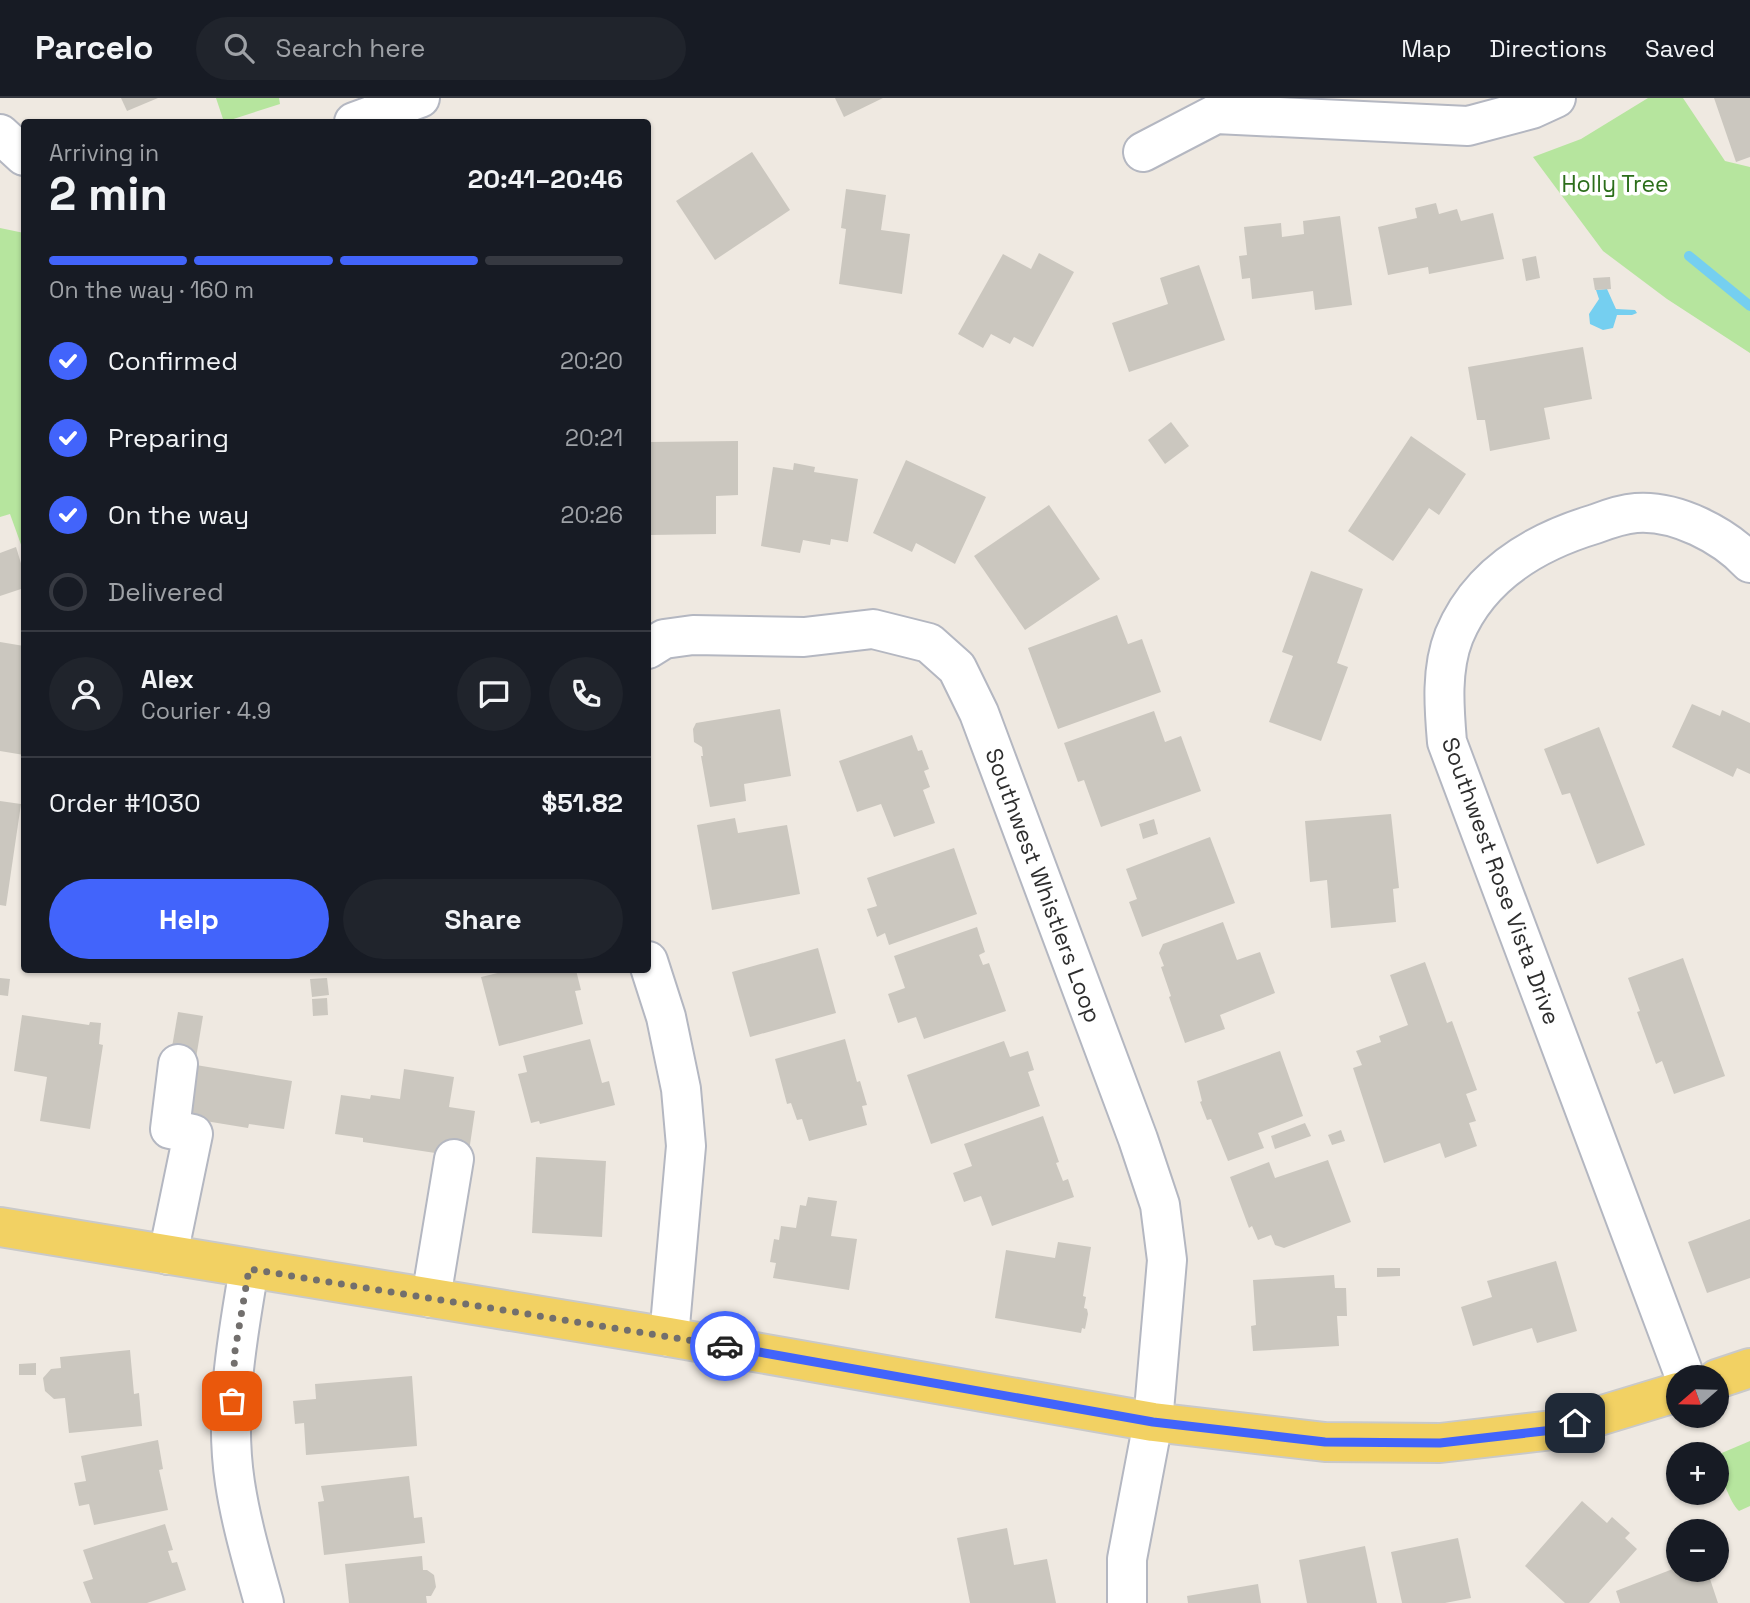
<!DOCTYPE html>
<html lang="en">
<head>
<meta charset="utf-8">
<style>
  body { margin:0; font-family:"Space Grotesk",sans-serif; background:#20242c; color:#f1f3f6; height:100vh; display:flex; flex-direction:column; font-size:26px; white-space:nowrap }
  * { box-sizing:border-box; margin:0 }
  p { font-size:23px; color:#9ea1a6 }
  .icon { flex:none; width:38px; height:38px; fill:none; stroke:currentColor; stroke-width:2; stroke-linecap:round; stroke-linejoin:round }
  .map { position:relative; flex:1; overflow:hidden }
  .sheet { position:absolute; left:21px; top:21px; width:630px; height:854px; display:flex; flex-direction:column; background:#171b24; border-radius:7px; box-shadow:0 2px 5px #0004 }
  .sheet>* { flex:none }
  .needle { width:46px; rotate:250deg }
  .controls { position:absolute; left:1666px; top:1267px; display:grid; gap:14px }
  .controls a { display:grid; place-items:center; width:63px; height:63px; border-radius:50%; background:#171b24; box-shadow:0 2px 5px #0004; font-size:35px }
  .pin { position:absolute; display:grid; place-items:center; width:60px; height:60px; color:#fff; margin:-30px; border-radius:14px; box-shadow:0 4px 10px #0006 }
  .courier { position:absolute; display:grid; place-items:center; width:70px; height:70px; margin:-35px; border:5px solid #4264fb; border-radius:50%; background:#fff; color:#222; box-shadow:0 2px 9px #0007 }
  .overview em { font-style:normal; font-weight:800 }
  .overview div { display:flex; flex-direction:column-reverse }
  .overview { display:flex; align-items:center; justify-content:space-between; height:119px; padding:0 28px }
  h1 { font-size:46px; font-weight:800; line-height:52px }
  .bar { display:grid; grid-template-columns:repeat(4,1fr); gap:10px 7px; align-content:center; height:84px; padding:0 28px }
  .bar i { height:9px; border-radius:5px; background:#363941 }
  .bar .current { background:#4264fb }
  .bar p { grid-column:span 4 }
  .line { display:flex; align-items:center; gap:18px; padding:0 28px; border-top:2px solid #363941 }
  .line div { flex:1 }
  .round { display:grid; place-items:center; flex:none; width:74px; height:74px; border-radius:37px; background:#20242c }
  ol { padding:0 28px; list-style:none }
  li { display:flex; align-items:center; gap:21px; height:77px }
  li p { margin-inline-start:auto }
  li .icon { padding:7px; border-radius:50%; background:#4264fb; color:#fff; stroke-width:4 }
  li:last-child { color:#9ea1a6 }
  li i { width:38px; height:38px; border:4px solid #363941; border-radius:50% }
  .primary-button { display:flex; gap:14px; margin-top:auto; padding:14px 28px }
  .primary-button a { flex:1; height:80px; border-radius:42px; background:#4264fb; color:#fff; font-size:28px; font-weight:800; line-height:80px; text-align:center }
  .primary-button a+a { background:#20242c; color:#f1f3f6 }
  header { display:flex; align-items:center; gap:42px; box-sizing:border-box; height:98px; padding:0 35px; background:#171b24; border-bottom:2px solid #363941 }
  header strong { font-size:33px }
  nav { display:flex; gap:38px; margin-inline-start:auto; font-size:24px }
  .search { width:490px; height:63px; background:#20242c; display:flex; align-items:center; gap:18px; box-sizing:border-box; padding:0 24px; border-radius:38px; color:#9ea1a6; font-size:26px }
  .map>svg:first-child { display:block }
</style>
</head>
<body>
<header>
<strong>Parcelo</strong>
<div class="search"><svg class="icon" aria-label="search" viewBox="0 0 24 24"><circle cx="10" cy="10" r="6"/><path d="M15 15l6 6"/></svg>Search here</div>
<nav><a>Map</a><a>Directions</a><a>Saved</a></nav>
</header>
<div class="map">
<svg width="1750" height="1505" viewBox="0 0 1750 1505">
  <rect width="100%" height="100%" fill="#efe9e1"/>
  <!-- green -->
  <g fill="#b6e59e">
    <path d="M216 0H279L280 6 224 24Z"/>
    <path d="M1648 0H1683L1725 63 1750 69V255L1667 201 1603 153 1533 59 1581 41Z"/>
    <path d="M0 130 24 135V455L10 416 0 419Z"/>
    <path d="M1750 1343V1408L1739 1413C1730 1406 1717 1369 1717 1357Z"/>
  </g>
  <!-- water -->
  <path fill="#75cff0" d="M1607 191 1616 211 1635 212 1637 215 1632 217H1617L1613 230 1603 232 1590 226 1589 216 1599 201 1596 192Z"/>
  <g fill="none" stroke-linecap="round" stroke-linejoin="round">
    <!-- stream -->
    <path stroke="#75cff0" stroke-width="10" d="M1689 158 1750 208"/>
  </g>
  <!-- building -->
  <g fill="#cbc7bf">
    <path d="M121 0H158L127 13Z"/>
    <path d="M835 0H883L844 19Z"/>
    <path d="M1714 0H1750V59L1736 64Z"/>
    <path d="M752 54 790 112 715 162 676 103Z"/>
    <path d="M846 91 886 97 881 132 910 136 902 196 839 186 846 131 841 130Z"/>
    <path d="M1436 105 1439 116 1457 111 1461 123 1493 115 1504 161 1429 176 1428 169 1388 177 1378 129 1417 120 1415 110Z"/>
    <path d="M1340 118 1352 207 1315 212 1313 193 1252 201 1250 180 1242 181 1239 158 1247 157 1244 129 1281 125 1282 139 1304 136 1303 123Z"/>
    <path d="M1039 155 1074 174 1033 249 1014 239 1010 246 991 236 983 250 958 236 1003 156 1031 171Z"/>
    <path d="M1536 158 1540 180 1526 183 1522 161Z"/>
    <path d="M1199 167 1225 242 1129 274 1112 225 1168 206 1160 180Z"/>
    <path d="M1610 179 1611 191 1595 192 1593 180Z"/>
    <path d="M1583 249 1592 301 1544 310 1550 341 1490 353 1485 322H1477L1468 269Z"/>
    <path d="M1171 324 1189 348 1165 366 1148 342Z"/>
    <path d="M1411 338 1466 376 1439 417 1429 410 1393 463 1348 433Z"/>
    <path d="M738 343V397L716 398V436L651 437 650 344Z"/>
    <path d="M906 362 986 399 955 466 916 445 912 454 873 435Z"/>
    <path d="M794 365 815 369 814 374 858 381 848 444 831 441 830 447 803 442 800 455 761 448 773 369 793 372Z"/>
    <path d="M1049 407 1100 481 1025 532 974 458Z"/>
    <path d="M16 449 24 475V490L0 498V455Z"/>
    <path d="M1311 473 1363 491 1337 565 1348 569 1321 643 1269 624 1293 558 1282 554Z"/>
    <path d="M1117 517 1128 546 1142 541 1161 594 1058 631 1028 550Z"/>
    <path d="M0 544 24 548V657L0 653Z"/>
    <path d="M1692 606 1720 618 1722 612 1750 625V676L1737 670 1733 679 1672 649Z"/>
    <path d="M780 611 791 678 744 686 746 703 710 709 701 658H703L702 649 694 644 693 631 696 625Z"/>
    <path d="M1154 613 1165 644 1181 638 1201 693 1101 729 1084 682 1078 684 1064 645Z"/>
    <path d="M1599 629 1645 747 1597 766 1570 695 1562 697 1544 651Z"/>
    <path d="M912 637 918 653 922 652 929 671 924 673 930 689 923 692 935 725 894 739 881 706 857 714 839 663Z"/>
    <path d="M0 703 21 706 6 808 0 807Z"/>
    <path d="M1391 716 1399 790 1393 791 1396 824 1331 830 1327 782 1310 784 1305 723Z"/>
    <path d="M735 720 738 735 787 727 800 796 712 812 697 727Z"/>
    <path d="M1154 721 1158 736 1143 741 1139 726Z"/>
    <path d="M1210 739 1235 805 1142 839 1129 804 1137 801 1126 771Z"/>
    <path d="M954 750 977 816 889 847 885 835 877 839 867 811 877 808 867 780Z"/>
    <path d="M1223 824 1237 862 1260 854 1275 895 1220 917 1225 931 1185 945 1169 899 1171 898 1161 869 1164 868 1159 855 1163 846Z"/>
    <path d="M977 829 985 854 979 857 983 867 989 865 1006 913 924 941 916 919 898 925 888 896 905 890 894 858Z"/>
    <path d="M818 850 836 915 750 939 732 874Z"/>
    <path d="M1683 860 1725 978 1674 996 1662 963 1656 966 1637 914 1640 913 1628 880Z"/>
    <path d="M1425 864 1447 925 1452 923 1477 992 1466 996 1476 1023 1469 1025 1477 1048 1445 1060 1440 1045 1384 1065 1353 970 1362 967 1356 953 1381 944 1379 938 1408 927 1390 877Z"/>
    <path d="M510 872H576L581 892 575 893 583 926 499 948 481 879Z"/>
    <path d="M0 880 10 881 8 898 0 897Z"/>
    <path d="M327 880 329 897 312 899 310 881Z"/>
    <path d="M327 900 328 917 313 918 312 901Z"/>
    <path d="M178 914 203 918 196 960 171 955Z"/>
    <path d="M22 917 89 927 90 924 101 925 99 946 103 947 90 1031 40 1023 47 979 14 973Z"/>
    <path d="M590 941 602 985 609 983 615 1007 540 1026 539 1023 531 1025 518 976 527 974 523 958Z"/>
    <path d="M845 941 857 984 860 983 867 1007 862 1008 867 1027 809 1043 802 1021 797 1022 791 1005 787 1006 775 961Z"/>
    <path d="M1004 943 1010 959 1028 953 1034 972 1028 974 1040 1008 931 1046 907 977Z"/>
    <path d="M1280 953 1303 1018 1258 1035 1264 1050 1228 1063 1211 1021 1207 1022 1200 1004 1202 1003 1197 983Z"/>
    <path d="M190 966 292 983 284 1031 249 1026 248 1030 181 1019Z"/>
    <path d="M404 971 454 979 449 1009 475 1013 468 1060 363 1044V1040L335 1036 341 997 370 1001 371 997 400 1001Z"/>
    <path d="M1043 1018 1059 1064 1056 1065 1063 1083 1068 1081 1074 1099 992 1128 981 1098 964 1104 953 1075 972 1068 964 1046Z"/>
    <path d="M1305 1025 1311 1038 1275 1051 1271 1038Z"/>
    <path d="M1341 1032 1345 1043 1332 1047 1328 1037Z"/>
    <path d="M536 1059 606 1063 602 1139 532 1135Z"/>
    <path d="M1328 1062 1351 1124 1284 1150 1275 1147 1271 1137 1258 1142 1252 1128 1249 1130 1230 1079 1269 1064 1275 1080Z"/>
    <path d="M808 1099 837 1103 831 1138 857 1141 849 1192 773 1180 776 1165 770 1164 774 1141 779 1142 781 1128 796 1130 800 1107 806 1108Z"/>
    <path d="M1750 1121V1180L1707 1195 1688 1144Z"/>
    <path d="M1058 1144 1091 1149 1083 1198 1086 1199 1084 1210 1087 1211 1088 1216 1085 1231 1082 1230 1081 1235 995 1220 1006 1152 1055 1160Z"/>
    <path d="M1556 1163 1577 1233 1537 1245 1532 1230 1473 1248 1461 1209 1492 1199 1487 1183Z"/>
    <path d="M1377 1170H1400V1178L1377 1179Z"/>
    <path d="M1334 1177 1335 1190H1346L1347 1218H1337L1339 1248 1253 1253 1251 1228 1256 1227 1253 1182Z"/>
    <path d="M130 1252 134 1296 139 1295 142 1328 69 1335 65 1300 54 1301 45 1293 43 1280 51 1271 61 1270 60 1259Z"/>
    <path d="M36 1265V1277H19V1266Z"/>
    <path d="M412 1278 417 1348 306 1357 304 1325 295 1326 293 1303 316 1301 315 1286Z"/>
    <path d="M158 1342 163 1371 159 1372 168 1412 94 1427 89 1406 79 1408 74 1385 86 1383 81 1358Z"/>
    <path d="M409 1378 414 1420 422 1419 425 1445 324 1457 318 1404 324 1403 321 1388Z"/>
    <path d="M1582 1403 1607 1425 1612 1419 1630 1435 1625 1440 1637 1451 1589 1505H1565L1525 1468Z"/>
    <path d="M165 1426 173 1452 168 1453 172 1465 177 1464 186 1492 147 1505H91L83 1484 93 1481 83 1452Z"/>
    <path d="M1007 1430 1014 1467 1047 1461 1056 1505H970L957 1440Z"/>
    <path d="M1458 1440 1471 1500 1445 1505H1402L1391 1454Z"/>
    <path d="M1365 1448 1377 1505H1307L1299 1462Z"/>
    <path d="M422 1458 423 1472H427L434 1477 436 1489 431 1498H426L427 1505H349L345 1466Z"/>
    <path d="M1678 1469V1472H1707L1718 1505H1620L1616 1493Z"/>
    <path d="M1258 1486 1261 1505H1188L1187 1498Z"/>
  </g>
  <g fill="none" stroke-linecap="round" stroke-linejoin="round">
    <defs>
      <g id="minor">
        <path d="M354 24 420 0"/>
        <path d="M0 36 24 58"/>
        <path d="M1143 54 1216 16 1468 28 1532 11 1556 0"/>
        <path id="s1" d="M648 551 664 541 693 537 804 539 873 531 929 545 957 570 979 615 1138 1041 1160 1107 1167 1162 1153 1324 1127 1461V1505"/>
        <path d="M648 863 666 919 681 991 686 1048 669 1239"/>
        <path d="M168 1157 193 1036 170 1031 178 966"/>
        <path d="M249 1171C237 1241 224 1313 235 1385 241 1425 253 1465 264 1505"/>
        <path d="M431 1200 454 1061"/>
        <path d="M1685 1279 1447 644C1444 609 1441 571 1454 538 1479 477 1535 444 1595 426 1608 421 1622 416 1636 415 1676 412 1724 437 1750 465"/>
      </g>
      <g id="major">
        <path d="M0 1129 669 1239 1153 1324 1325 1344 1440 1345 1553 1332 1678 1294"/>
        <path d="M1717 1281 1750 1270"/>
      </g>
    </defs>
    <!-- minor casing -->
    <use href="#minor" stroke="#b4b7c1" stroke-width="42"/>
    <!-- major casing -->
    <use href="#major" stroke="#c9c9c9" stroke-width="42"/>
    <!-- minor -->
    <use href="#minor" stroke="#fff" stroke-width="38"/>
    <!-- major -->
    <use href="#major" stroke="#f2d163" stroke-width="38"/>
  </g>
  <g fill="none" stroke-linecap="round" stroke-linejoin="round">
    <!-- done -->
    <path stroke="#726f6d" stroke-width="7" stroke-dasharray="0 12.6" d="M232 1303 235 1253 249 1171 725 1248"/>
    <!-- route -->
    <path stroke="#4264fb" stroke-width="9" d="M725 1248 1153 1324 1325 1344 1440 1345 1553 1332 1575 1325"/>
  </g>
  <g text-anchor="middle" stroke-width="7" stroke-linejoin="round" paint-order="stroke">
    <!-- park labels -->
    <g font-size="23" fill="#2c6e1b" stroke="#fff">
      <text x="1615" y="94">Holly Tree</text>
    </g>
    <!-- street labels -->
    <g font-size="23" fill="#2e2e2e" stroke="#fff">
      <text transform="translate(1501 783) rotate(70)" y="8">Southwest Rose Vista Drive</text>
      <text dy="8" stroke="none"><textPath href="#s1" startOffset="558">Southwest Whistlers Loop</textPath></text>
    </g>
  </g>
</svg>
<div class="controls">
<a><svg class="needle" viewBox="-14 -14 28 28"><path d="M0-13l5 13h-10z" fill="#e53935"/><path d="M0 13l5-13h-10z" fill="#9ea1a6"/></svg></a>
<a>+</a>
<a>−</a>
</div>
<div class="pin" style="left:232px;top:1303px;background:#ea580c"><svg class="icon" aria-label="bag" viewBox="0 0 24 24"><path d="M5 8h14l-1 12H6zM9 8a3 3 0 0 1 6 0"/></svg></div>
<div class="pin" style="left:1575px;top:1325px;background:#1f2937"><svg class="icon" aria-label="home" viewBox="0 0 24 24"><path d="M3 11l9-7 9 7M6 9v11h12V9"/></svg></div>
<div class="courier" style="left:725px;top:1248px"><svg class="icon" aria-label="car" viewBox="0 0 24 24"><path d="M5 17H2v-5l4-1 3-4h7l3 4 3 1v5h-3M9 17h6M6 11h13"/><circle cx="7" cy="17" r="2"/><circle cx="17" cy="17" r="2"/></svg></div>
<section class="sheet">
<div class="overview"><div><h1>2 min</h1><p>Arriving in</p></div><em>20:41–20:46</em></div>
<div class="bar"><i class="current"></i><i class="current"></i><i class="current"></i><i></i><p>On the way · 160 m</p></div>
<ol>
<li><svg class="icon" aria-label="check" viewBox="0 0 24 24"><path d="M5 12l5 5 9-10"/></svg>Confirmed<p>20:20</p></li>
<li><svg class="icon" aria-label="check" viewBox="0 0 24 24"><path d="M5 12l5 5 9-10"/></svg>Preparing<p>20:21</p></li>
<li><svg class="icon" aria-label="check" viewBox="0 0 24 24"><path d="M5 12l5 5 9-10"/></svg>On the way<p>20:26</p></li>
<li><i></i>Delivered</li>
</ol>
<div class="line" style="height:126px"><a class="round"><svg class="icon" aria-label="person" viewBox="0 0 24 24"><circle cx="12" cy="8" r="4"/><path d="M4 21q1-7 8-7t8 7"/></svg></a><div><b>Alex</b><p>Courier · 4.9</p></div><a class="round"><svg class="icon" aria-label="chat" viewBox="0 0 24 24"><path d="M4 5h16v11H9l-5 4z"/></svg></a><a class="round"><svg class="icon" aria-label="phone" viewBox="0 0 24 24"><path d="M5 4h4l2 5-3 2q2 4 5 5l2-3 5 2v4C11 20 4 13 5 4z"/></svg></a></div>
<div class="line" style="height:91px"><div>Order #1030</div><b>$51.82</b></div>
<div class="primary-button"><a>Help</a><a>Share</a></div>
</section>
</div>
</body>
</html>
